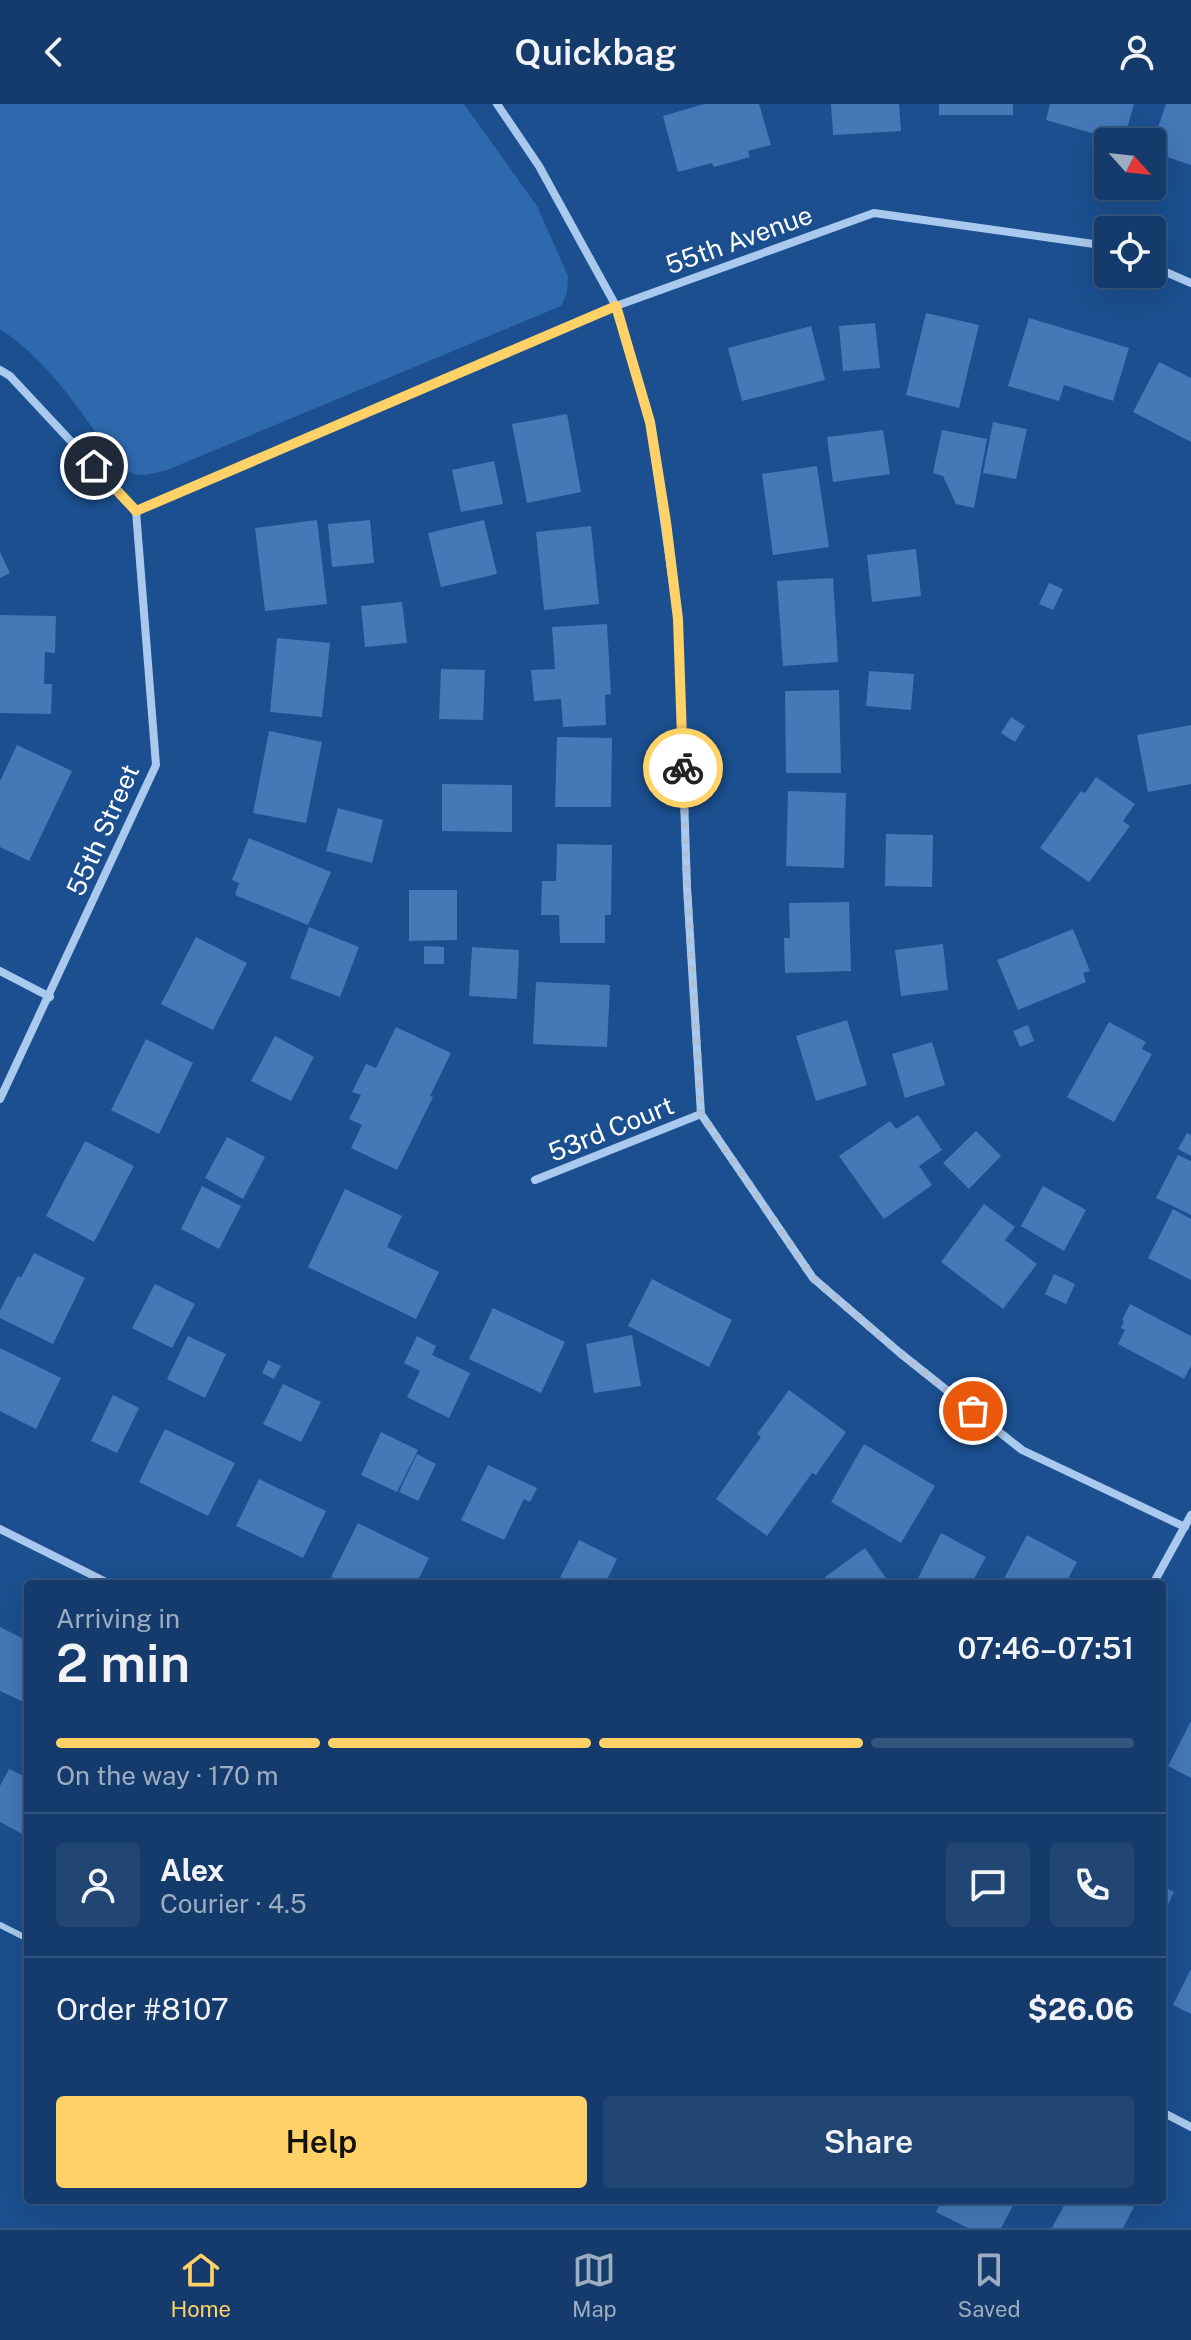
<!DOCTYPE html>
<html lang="en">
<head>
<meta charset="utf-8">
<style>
  body { margin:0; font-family:"Public Sans",sans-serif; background:#214673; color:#f1f3f6; height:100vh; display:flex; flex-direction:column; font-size:30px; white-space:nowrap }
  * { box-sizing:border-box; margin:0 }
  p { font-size:26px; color:#9dadc1 }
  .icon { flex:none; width:44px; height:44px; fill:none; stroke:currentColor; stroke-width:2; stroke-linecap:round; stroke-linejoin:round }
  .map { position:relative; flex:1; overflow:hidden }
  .side { position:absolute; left:24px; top:1476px; width:1142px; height:624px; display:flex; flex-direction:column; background:#143b6b; border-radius:8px; box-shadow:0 8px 32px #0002,0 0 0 2px #33557e }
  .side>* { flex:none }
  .needle { width:52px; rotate:117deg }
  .buttons { position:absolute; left:1094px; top:24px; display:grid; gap:16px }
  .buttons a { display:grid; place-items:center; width:72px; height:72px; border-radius:8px; background:#143b6b; box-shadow:0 8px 32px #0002,0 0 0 2px #33557e; font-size:40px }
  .pin { position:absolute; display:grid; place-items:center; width:68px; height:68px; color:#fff; margin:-34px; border:4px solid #fff; border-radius:50%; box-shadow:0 2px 8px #0007 }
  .courier { position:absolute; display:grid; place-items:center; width:80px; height:80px; margin:-40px; border:6px solid #ffd166; border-radius:50%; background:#fff; color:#222; box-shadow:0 2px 10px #0007 }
  .summary em { font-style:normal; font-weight:600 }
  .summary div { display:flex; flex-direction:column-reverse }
  .summary { display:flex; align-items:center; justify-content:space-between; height:136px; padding:0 32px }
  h1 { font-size:52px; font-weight:600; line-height:60px }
  .bar { display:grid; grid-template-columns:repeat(4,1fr); gap:12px 8px; align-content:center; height:96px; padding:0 32px }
  .bar i { height:10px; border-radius:6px; background:#33557e }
  .bar .selected { background:#ffd166 }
  .bar p { grid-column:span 4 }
  .line { display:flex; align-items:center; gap:20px; padding:0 32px; border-top:2px solid #33557e }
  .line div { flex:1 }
  .round { display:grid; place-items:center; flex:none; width:84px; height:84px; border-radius:8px; background:#214673 }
  .button { display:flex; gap:16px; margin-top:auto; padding:16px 32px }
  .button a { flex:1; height:92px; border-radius:8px; background:#ffd166; color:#111; font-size:32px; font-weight:600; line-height:92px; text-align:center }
  .button a+a { background:#214673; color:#f1f3f6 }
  header { display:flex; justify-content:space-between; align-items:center; height:104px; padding:0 32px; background:#143b6b; font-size:36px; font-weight:600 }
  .tab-bar { display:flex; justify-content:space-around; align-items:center; height:112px; border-top:2px solid #33557e; background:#143b6b; font-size:22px; color:#9dadc1 }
  .tab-bar a { display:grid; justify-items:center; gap:4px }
  .tab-bar .selected { color:#ffd166 }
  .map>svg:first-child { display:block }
</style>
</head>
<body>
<header><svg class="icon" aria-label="back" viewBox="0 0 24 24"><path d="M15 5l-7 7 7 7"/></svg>Quickbag<svg class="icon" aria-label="person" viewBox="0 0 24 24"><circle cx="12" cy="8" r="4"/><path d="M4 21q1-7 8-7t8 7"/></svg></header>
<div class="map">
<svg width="1191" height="2124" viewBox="0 0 1191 2124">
  <rect width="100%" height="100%" fill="#1b4f8f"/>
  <!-- green -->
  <path fill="#2e69ad" d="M0 0H464L537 102 568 172 567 189 561 202 167 366C146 371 139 375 120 363 85 314 51 258 0 225Z"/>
  <!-- building -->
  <g fill="#4478b7">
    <path d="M704 0H759L771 41 748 47 750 53 714 63 712 59 678 68 663 12Z"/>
    <path d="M831 0H899L901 27 833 31Z"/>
    <rect x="939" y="0" width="74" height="11"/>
    <path d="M1050 0H1134L1123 38 1046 16Z"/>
    <path d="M1166 0H1191V61L1152 48V41Z"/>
    <path d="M926 209 979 221 959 304 906 291Z"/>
    <path d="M1029 214 1129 244 1113 297 1064 281 1059 297 1008 282Z"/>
    <path d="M875 219 880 264 843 267 839 222Z"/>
    <path d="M811 222 825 276 742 297 728 244Z"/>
    <path d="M1159 258 1191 274V338L1133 308Z"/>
    <path d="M567 310 581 388 527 399 512 320Z"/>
    <path d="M993 318 1027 325 1016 375 983 369Z"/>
    <path d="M883 326 890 370 833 378 827 333Z"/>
    <path d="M942 326 987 335 974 404 956 400 943 372 933 369Z"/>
    <path d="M494 357 503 400 461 408 452 366Z"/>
    <path d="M817 362 829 443 773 451 762 370Z"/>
    <path d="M317 416 327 500 265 507 255 424Z"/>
    <path d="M370 416 374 459 332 463 328 420Z"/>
    <path d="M484 416 497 470 441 483 428 429Z"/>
    <path d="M591 422 599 500 544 506 536 428Z"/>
    <path d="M916 445 921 492 872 498 867 451Z"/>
    <path d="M0 448 10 469 0 474Z"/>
    <path d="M833 474 838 558 783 562 777 477Z"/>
    <path d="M1049 479 1063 485 1053 506 1039 500Z"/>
    <path d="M402 498 407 539 365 543 361 502Z"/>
    <path d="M0 511 56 512 55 549 45 548 44 580H52L51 610 0 609Z"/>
    <path d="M607 520 611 590 605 591 606 621 563 623 561 595 534 597 531 566 555 565 552 523Z"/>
    <path d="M277 534 330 539 322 613 270 608Z"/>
    <path d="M441 565 485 566 483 616 439 615Z"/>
    <path d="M869 567 914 570 911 606 866 602Z"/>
    <path d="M839 586 841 669H786L785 587Z"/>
    <path d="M1011 613 1025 622 1015 638 1001 629Z"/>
    <path d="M1191 621V680L1148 688 1137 631Z"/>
    <path d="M269 627 322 638 306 719 253 709Z"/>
    <path d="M557 633 612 634 611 703H555Z"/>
    <path d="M17 641 72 667 29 757 0 743V677Z"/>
    <path d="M1096 673 1135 700 1123 717 1130 722 1089 778 1040 744 1081 687 1085 689Z"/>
    <path d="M442 680 512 681V728L442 727Z"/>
    <path d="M788 687 846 689 844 764 786 762Z"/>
    <path d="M338 704 383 716 372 759 326 747Z"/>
    <path d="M886 730 933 731 932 783 885 782Z"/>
    <path d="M249 734 331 768 308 821 235 791 239 779 232 776Z"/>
    <path d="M557 740 612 741 611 811H605V839H560L559 811H541L542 777H556Z"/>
    <path d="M409 786H457V836L409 837Z"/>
    <path d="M849 798 851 867 785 869 784 834H790L789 799Z"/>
    <path d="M309 823 359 843 340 893 290 874Z"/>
    <path d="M1073 825 1090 867 1083 869 1086 878 1018 906 997 856Z"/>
    <path d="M196 833 247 859 213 926 161 900Z"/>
    <path d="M943 840 948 886 901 892 895 846Z"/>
    <path d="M424 842 444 843V860H424Z"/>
    <path d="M472 843 519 846 517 895 469 892Z"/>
    <path d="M536 878 610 881 607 943 533 940Z"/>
    <path d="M847 916 867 981 816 997 796 932Z"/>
    <path d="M1109 918 1146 938 1142 945 1152 950 1114 1018 1067 993Z"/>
    <path d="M1028 921 1034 937 1020 943 1013 927Z"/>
    <path d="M396 923 451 949 430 992 433 993 397 1066 351 1044 362 1021 349 1015 361 991 352 988 366 960 376 964Z"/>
    <path d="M275 932 314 953 291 997 251 977Z"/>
    <path d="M146 935 193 959 159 1030 111 1006Z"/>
    <path d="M932 938 945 981 905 994 892 950Z"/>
    <path d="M918 1011 942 1046 919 1062 932 1081 884 1115 839 1052 890 1017 896 1025Z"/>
    <path d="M976 1027 1001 1052 969 1085 943 1059Z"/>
    <path d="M1187 1029 1191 1031V1052L1178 1045Z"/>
    <path d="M227 1033 265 1053 243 1095 205 1074Z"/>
    <path d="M85 1037 134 1062 94 1138 46 1112Z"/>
    <path d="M1178 1051 1191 1057V1111L1156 1094Z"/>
    <path d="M202 1082 241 1102 219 1145 181 1125Z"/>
    <path d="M1043 1082 1086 1106 1064 1147 1021 1122Z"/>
    <path d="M345 1085 402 1112 387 1143 439 1168 416 1215 308 1163Z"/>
    <path d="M984 1100 1015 1123 1005 1136 1037 1160 1003 1205 941 1158Z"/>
    <path d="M1173 1105 1191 1115V1176L1148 1154Z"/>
    <path d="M34 1149 85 1174 53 1240 0 1214V1206L18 1172 21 1174Z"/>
    <path d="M1054 1170 1075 1180 1066 1200 1045 1190Z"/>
    <path d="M652 1175 732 1216 709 1263 628 1222Z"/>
    <path d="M155 1180 195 1200 172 1244 132 1224Z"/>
    <path d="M1130 1200 1191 1232V1262L1184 1275 1118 1240 1125 1226 1121 1224 1124 1217 1122 1216Z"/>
    <path d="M493 1204 565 1238 541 1289 469 1255Z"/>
    <path d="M632 1231 641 1282 594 1289 586 1240Z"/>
    <path d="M188 1232 226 1250 205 1294 167 1275Z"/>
    <path d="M417 1232 436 1242 432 1251 470 1269 449 1314 407 1293 420 1267 404 1259Z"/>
    <path d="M0 1244 61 1274 36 1325 0 1307Z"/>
    <path d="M268 1256 281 1262 274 1275 262 1269Z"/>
    <path d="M283 1280 321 1298 301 1338 263 1320Z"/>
    <path d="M789 1286 846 1328 816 1371 812 1369 767 1432 716 1395 761 1333 757 1330Z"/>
    <path d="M113 1291 139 1304 117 1349 91 1337Z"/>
    <path d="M165 1325 235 1359 208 1412 139 1378Z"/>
    <path d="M381 1328 418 1346 397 1388 361 1371Z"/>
    <path d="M864 1340 935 1382 901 1439 831 1398Z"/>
    <path d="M417 1350 436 1360 418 1397 399 1388Z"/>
    <path d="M488 1361 537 1384 530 1398 524 1395 504 1436 461 1416Z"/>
    <path d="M259 1375 326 1407 303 1454 236 1422Z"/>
    <path d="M358 1419 429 1454 416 1480H345L331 1473Z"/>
    <path d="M941 1429 986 1453 971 1480H920L916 1478Z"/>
    <path d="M1027 1431 1077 1458 1065 1480H1001Z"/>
    <path d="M579 1436 617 1455 605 1480H557Z"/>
    <path d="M865 1444 890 1480H830L825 1473Z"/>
    <path d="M0 1523 28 1537V1600L0 1587Z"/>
    <path d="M1191 1617V1674L1168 1662Z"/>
    <path d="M9 1665 28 1674V1733L0 1718V1682Z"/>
    <path d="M1162 1782 1174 1788 1162 1813Z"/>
    <path d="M1191 1865V1910L1173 1901Z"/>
    <path d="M942 2096H1016L1001 2124H968L936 2108Z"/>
    <path d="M1067 2096H1119L1134 2103 1123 2124H1052Z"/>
  </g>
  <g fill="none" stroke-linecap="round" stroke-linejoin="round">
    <!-- lane -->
    <path stroke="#a9c9ee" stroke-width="6" d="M0 1821 28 1835"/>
    <!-- street -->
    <g stroke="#a9c9ee" stroke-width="8">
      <path d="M497 0 539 62 616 202 650 318 678 515 687 783 701 1010"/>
      <path d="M1152 162 1191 179"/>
      <path d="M0 266 10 272 136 407"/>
      <path d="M136 407 616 202 874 109 1108 142"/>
      <path d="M0 867 50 893"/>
      <path d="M0 995 156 661 136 407"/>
      <path d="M701 1010 813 1174 900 1249 1022 1346 1185 1423"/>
      <path d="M535 1076 701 1010"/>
      <path d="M0 1425 110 1480"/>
      <path d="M1153 1480 1191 1411"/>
      <path d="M1162 2008 1191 2023"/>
    </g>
  </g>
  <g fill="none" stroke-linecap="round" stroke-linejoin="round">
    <!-- done -->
    <path stroke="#afc1d8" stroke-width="8" stroke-dasharray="0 14.4" d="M683 664 687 783 701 1010 813 1174 900 1249 973 1307"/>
    <!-- route -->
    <path stroke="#ffd166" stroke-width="10" d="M94 362 136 407 616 202 650 318 666 418 678 515 683 664"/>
  </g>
  <g text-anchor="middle" stroke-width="6" stroke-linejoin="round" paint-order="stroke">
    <!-- street labels -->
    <g font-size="26" fill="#fff" stroke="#1b4f8f">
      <text transform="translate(739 136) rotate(-20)" y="9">55th Avenue</text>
      <text transform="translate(103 726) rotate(-66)" y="9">55th Street</text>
      <text transform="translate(611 1025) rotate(-22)" y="9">53rd Court</text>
    </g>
  </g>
</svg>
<div class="buttons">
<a><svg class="needle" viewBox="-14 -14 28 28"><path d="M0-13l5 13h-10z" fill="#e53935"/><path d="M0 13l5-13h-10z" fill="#9dadc1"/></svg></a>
<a><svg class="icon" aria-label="locate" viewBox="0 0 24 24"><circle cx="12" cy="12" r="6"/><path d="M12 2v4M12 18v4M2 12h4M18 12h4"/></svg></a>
</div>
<div class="pin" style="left:973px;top:1307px;background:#ea580c"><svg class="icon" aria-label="bag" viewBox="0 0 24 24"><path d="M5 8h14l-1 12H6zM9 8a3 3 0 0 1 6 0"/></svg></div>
<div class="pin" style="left:94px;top:362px;background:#1f2937"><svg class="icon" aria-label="home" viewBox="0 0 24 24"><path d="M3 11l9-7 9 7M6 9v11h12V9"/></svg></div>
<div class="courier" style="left:683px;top:664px"><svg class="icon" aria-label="bike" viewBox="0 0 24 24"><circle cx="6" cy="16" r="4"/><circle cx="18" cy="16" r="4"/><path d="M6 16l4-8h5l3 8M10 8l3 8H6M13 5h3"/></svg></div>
<section class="side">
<div class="summary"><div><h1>2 min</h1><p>Arriving in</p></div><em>07:46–07:51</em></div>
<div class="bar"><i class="selected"></i><i class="selected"></i><i class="selected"></i><i></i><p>On the way · 170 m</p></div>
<div class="line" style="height:144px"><a class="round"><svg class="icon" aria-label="person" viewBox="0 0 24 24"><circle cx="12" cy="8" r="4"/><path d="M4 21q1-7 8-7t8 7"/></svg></a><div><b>Alex</b><p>Courier · 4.5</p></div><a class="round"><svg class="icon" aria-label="chat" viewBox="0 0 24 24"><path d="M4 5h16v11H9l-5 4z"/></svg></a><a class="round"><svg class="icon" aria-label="phone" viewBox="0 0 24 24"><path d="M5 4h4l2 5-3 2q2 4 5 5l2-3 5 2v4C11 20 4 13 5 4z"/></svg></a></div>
<div class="line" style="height:104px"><div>Order #8107</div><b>$26.06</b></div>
<div class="button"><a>Help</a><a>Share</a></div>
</section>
</div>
<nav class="tab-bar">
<a class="selected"><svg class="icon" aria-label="home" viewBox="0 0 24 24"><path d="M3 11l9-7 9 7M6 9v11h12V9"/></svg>Home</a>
<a><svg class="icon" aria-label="map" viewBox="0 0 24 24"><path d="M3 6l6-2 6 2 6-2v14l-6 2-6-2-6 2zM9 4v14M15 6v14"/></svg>Map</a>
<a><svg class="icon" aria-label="saved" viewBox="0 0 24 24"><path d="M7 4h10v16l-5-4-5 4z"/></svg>Saved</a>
</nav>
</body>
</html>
